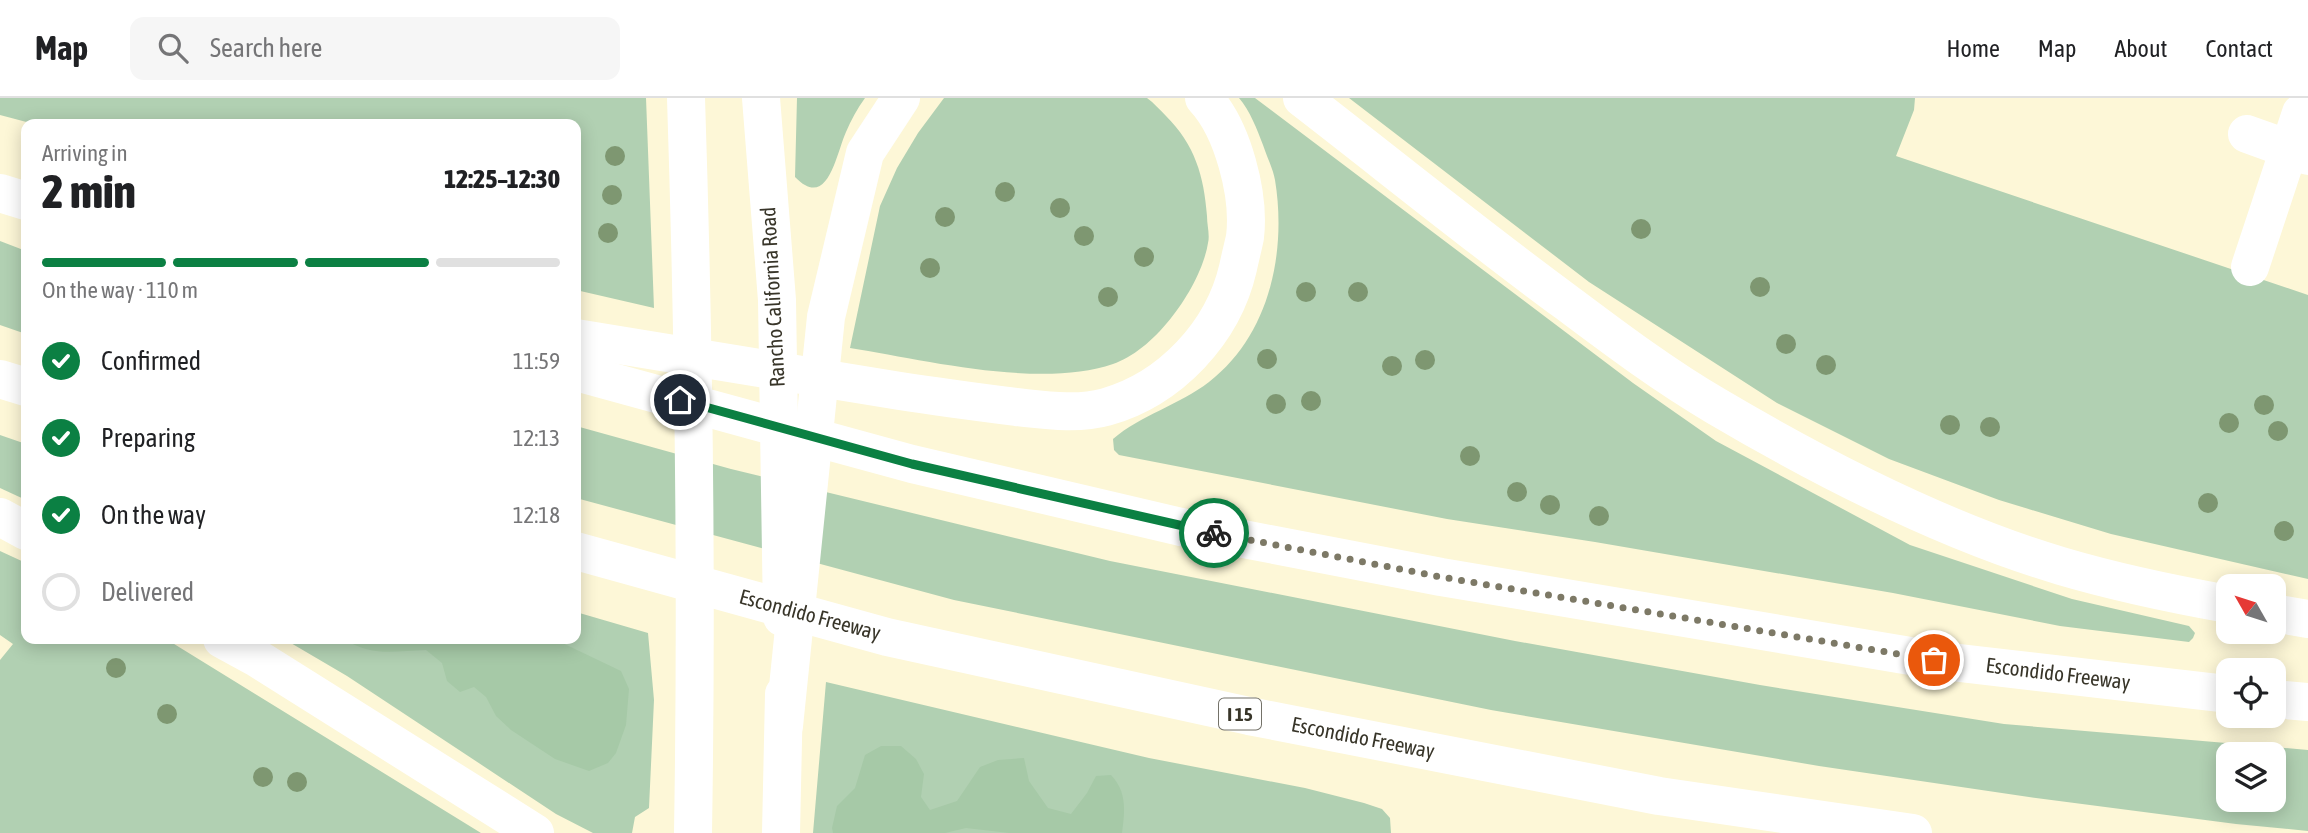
<!DOCTYPE html>
<html lang="en">
<head>
<meta charset="utf-8">
<style>
  body { margin:0; font-family:"Asap Condensed",sans-serif; background:#f6f6f6; color:#202124; height:100vh; display:flex; flex-direction:column; font-size:26px; white-space:nowrap }
  * { box-sizing:border-box; margin:0 }
  p { font-size:23px; color:#757577 }
  .icon { flex:none; width:38px; height:38px; fill:none; stroke:currentColor; stroke-width:2; stroke-linecap:round; stroke-linejoin:round }
  .map { position:relative; flex:1; overflow:hidden }
  .side { position:absolute; left:21px; top:21px; width:560px; height:525px; display:flex; flex-direction:column; background:#fff; border-radius:14px; box-shadow:0 4px 18px #0003 }
  .side>* { flex:none }
  .needle { width:46px; rotate:309deg }
  .tools { position:absolute; left:2216px; top:476px; display:grid; gap:14px }
  .tools a { display:grid; place-items:center; width:70px; height:70px; border-radius:14px; background:#fff; box-shadow:0 4px 18px #0003; font-size:35px }
  .pin { position:absolute; display:grid; place-items:center; width:60px; height:60px; color:#fff; margin:-30px; border:4px solid #fff; border-radius:50%; box-shadow:0 2px 7px #0007 }
  .courier { position:absolute; display:grid; place-items:center; width:70px; height:70px; margin:-35px; border:5px solid #0b8043; border-radius:50%; background:#fff; color:#222; box-shadow:0 2px 9px #0007 }
  .head em { font-style:normal; font-weight:800 }
  .head div { display:flex; flex-direction:column-reverse }
  .head { display:flex; align-items:center; justify-content:space-between; height:119px; padding:0 21px }
  h1 { font-size:46px; font-weight:800; line-height:52px }
  .bar { display:grid; grid-template-columns:repeat(4,1fr); gap:10px 7px; align-content:center; height:84px; padding:0 21px }
  .bar i { height:9px; border-radius:5px; background:#e0e0e0 }
  .bar .selected { background:#0b8043 }
  .bar p { grid-column:span 4 }
  ol { padding:0 21px; list-style:none }
  li { display:flex; align-items:center; gap:21px; height:77px }
  li p { margin-inline-start:auto }
  li .icon { padding:7px; border-radius:50%; background:#0b8043; color:#fff; stroke-width:4 }
  li:last-child { color:#757577 }
  li i { width:38px; height:38px; border:4px solid #e0e0e0; border-radius:50% }
  header { display:flex; align-items:center; gap:42px; box-sizing:border-box; height:98px; padding:0 35px; background:#fff; border-bottom:2px solid #e0e0e0 }
  header strong { font-size:33px }
  nav { display:flex; gap:38px; margin-inline-start:auto; font-size:24px }
  .search { width:490px; height:63px; background:#f6f6f6; display:flex; align-items:center; gap:18px; box-sizing:border-box; padding:0 24px; border-radius:14px; color:#757577; font-size:26px }
  .map>svg:first-child { display:block }
</style>
</head>
<body>
<header>
<strong>Map</strong>
<div class="search"><svg class="icon" aria-label="search" viewBox="0 0 24 24"><circle cx="10" cy="10" r="6"/><path d="M15 15l6 6"/></svg>Search here</div>
<nav><a>Home</a><a>Map</a><a>About</a><a>Contact</a></nav>
</header>
<div class="map">
<svg width="2308" height="735" viewBox="0 0 2308 735">
  <rect width="100%" height="100%" fill="#fdf7d7"/>
  <!-- green -->
  <g fill="#b1d0b2" fill-rule="evenodd">
    <path d="M0 0H646L654 210 576 192V26H34L0 17Z"/>
    <path d="M797 0H865C857 11 851 22 846 34 836 56 828 113 795 79Z"/>
    <path d="M944 0H1147C1154 5 1160 12 1166 18 1195 47 1204 78 1207 118 1207 127 1210 137 1208 145 1201 188 1156 252 1113 266 1041 291 925 262 850 250L880 108 897 70 918 35Z"/>
    <path d="M1239 0H1255L1633 285 1716 343 1910 447 2072 501 2189 528 2195 535 2193 540 2189 544 2060 528 1893 495 1595 444 1447 421 1119 357 1114 352 1113 341C1141 317 1179 307 1209 284 1269 238 1287 155 1275 82 1273 71 1267 59 1263 47 1257 31 1250 13 1239 0Z"/>
    <path d="M1349 0H1915L1914 12 1896 58 2308 197V481L2111 436 1999 402 1889 361 1777 305 1589 184Z"/>
    <path d="M0 143 26 153V236L0 227Z"/>
    <path d="M576 328 731 371 1110 463 1515 543 1760 587 2004 626 2308 652V733L2236 726 2036 700 1819 668 1491 612 954 502 576 400ZM2228 656H2273V702H2228Z"/>
    <path d="M0 337 26 346V402L0 390Z"/>
    <path d="M0 453 26 465V541H166L481 735H0V562L13 546 0 537Z"/>
    <path d="M576 514 648 535 654 602 649 710 635 719 632 735H593L556 716 347 578 284 541H576Z"/>
    <path d="M826 584 1149 660 1305 690 1364 705 1382 711 1390 720 1391 735H813Z"/>
  </g>
  <!-- forest -->
  <g fill="#a6c9a7">
    <path d="M344 541H554L621 573 629 591 626 627 616 655 608 665 589 673 555 661 511 632 496 618 486 599 474 589 460 594 447 583 442 565 426 552C395 553 371 559 344 541Z"/>
    <path d="M881 648H901L916 661 924 676 921 699 930 712 957 703 980 669 998 662 1024 660 1029 683 1048 710 1071 716 1087 695 1096 678 1111 677C1127 694 1125 712 1122 735H1009L966 730 945 735H833L832 730 837 708 855 690 865 657Z"/>
  </g>
  <g fill="none" stroke-linecap="round" stroke-linejoin="round">
    <!-- street -->
    <g stroke="#fff" stroke-width="38">
      <path d="M2247 36 2308 58"/>
      <path d="M2250 169 2301 15"/>
    </g>
    <!-- primary -->
    <g stroke="#fff" stroke-width="38">
      <path d="M686 0C694 245 697 490 693 735"/>
      <path d="M761 0 777 202 782 519"/>
      <path d="M781 735 784 596"/>
    </g>
    <!-- highway -->
    <g stroke="#fff" stroke-width="38">
      <path d="M1302 0C1390 68 1476 138 1566 204 1614 240 1663 277 1716 308 1821 370 1943 433 2061 468 2115 484 2172 496 2228 506"/>
      <path d="M0 95 26 103"/>
      <path d="M576 240C684 258 792 275 900 293 939 299 977 304 1016 309 1045 312 1077 317 1106 309 1170 291 1223 235 1238 170 1240 160 1243 149 1245 139 1250 97 1233 31 1204 0"/>
      <path d="M576 274 912 366 1181 429 1441 479 1934 562 2228 596"/>
      <path d="M0 281 26 289"/>
      <path d="M0 419 26 433"/>
      <path d="M576 453 887 539 1249 618 1659 698 1913 735"/>
      <path d="M2273 515 2308 521"/>
      <path d="M222 541 255 559 535 735"/>
      <path d="M2273 601 2308 604"/>
      <path d="M784 628 826 219 865 55 901 0"/>
    </g>
  </g>
  <!-- trees -->
  <g fill="#7e9771">
    <circle cx="615" cy="58" r="10"/>
    <circle cx="1005" cy="94" r="10"/>
    <circle cx="612" cy="97" r="10"/>
    <circle cx="1060" cy="110" r="10"/>
    <circle cx="945" cy="119" r="10"/>
    <circle cx="1641" cy="131" r="10"/>
    <circle cx="608" cy="135" r="10"/>
    <circle cx="1084" cy="138" r="10"/>
    <circle cx="1144" cy="159" r="10"/>
    <circle cx="930" cy="170" r="10"/>
    <circle cx="1760" cy="189" r="10"/>
    <circle cx="1306" cy="194" r="10"/>
    <circle cx="1358" cy="194" r="10"/>
    <circle cx="1108" cy="199" r="10"/>
    <circle cx="1786" cy="246" r="10"/>
    <circle cx="1267" cy="261" r="10"/>
    <circle cx="1425" cy="262" r="10"/>
    <circle cx="1826" cy="267" r="10"/>
    <circle cx="1392" cy="268" r="10"/>
    <circle cx="1311" cy="303" r="10"/>
    <circle cx="1276" cy="306" r="10"/>
    <circle cx="2264" cy="307" r="10"/>
    <circle cx="2229" cy="325" r="10"/>
    <circle cx="1950" cy="327" r="10"/>
    <circle cx="1990" cy="329" r="10"/>
    <circle cx="2278" cy="333" r="10"/>
    <circle cx="1470" cy="358" r="10"/>
    <circle cx="1517" cy="394" r="10"/>
    <circle cx="2208" cy="405" r="10"/>
    <circle cx="1550" cy="407" r="10"/>
    <circle cx="1599" cy="418" r="10"/>
    <circle cx="2284" cy="433" r="10"/>
    <circle cx="116" cy="570" r="10"/>
    <circle cx="167" cy="616" r="10"/>
    <circle cx="263" cy="679" r="10"/>
    <circle cx="297" cy="684" r="10"/>
  </g>
  <g fill="none" stroke-linecap="round" stroke-linejoin="round">
    <!-- done -->
    <path stroke="#7d7966" stroke-width="7" stroke-dasharray="0 12.6" d="M1214 435 1441 479 1934 562"/>
    <!-- route -->
    <path stroke="#0b8043" stroke-width="9" d="M680 302 912 366 1214 435"/>
  </g>
  <g text-anchor="middle" stroke-width="6" stroke-linejoin="round" paint-order="stroke">
    <!-- shield labels -->
    <rect fill="#fff" stroke="#747269" stroke-width="2" x="1219" y="600.5" width="42" height="31" rx="5"/>
    <g font-size="19" font-weight="bold" fill="#383529">
      <text x="1240" y="623">I 15</text>
    </g>
    <!-- street labels -->
    <g font-size="21" fill="#383529" stroke="#fff">
      <text transform="translate(773 199) rotate(-93)" y="7">Rancho California Road</text>
      <text transform="translate(810 517) rotate(15)" y="7">Escondido Freeway</text>
      <text transform="translate(2058 576) rotate(7)" y="7">Escondido Freeway</text>
      <text transform="translate(1363 640) rotate(11)" y="7">Escondido Freeway</text>
    </g>
  </g>
</svg>
<div class="tools">
<a><svg class="needle" viewBox="-14 -14 28 28"><path d="M0-13l5 13h-10z" fill="#e53935"/><path d="M0 13l5-13h-10z" fill="#757577"/></svg></a>
<a><svg class="icon" aria-label="locate" viewBox="0 0 24 24"><circle cx="12" cy="12" r="6"/><path d="M12 2v4M12 18v4M2 12h4M18 12h4"/></svg></a>
<a><svg class="icon" aria-label="layers" viewBox="0 0 24 24"><path d="M12 4l9 5-9 5-9-5zM3 14l9 5 9-5"/></svg></a>
</div>
<div class="pin" style="left:1934px;top:562px;background:#ea580c"><svg class="icon" aria-label="bag" viewBox="0 0 24 24"><path d="M5 8h14l-1 12H6zM9 8a3 3 0 0 1 6 0"/></svg></div>
<div class="pin" style="left:680px;top:302px;background:#1f2937"><svg class="icon" aria-label="home" viewBox="0 0 24 24"><path d="M3 11l9-7 9 7M6 9v11h12V9"/></svg></div>
<div class="courier" style="left:1214px;top:435px"><svg class="icon" aria-label="bike" viewBox="0 0 24 24"><circle cx="6" cy="16" r="4"/><circle cx="18" cy="16" r="4"/><path d="M6 16l4-8h5l3 8M10 8l3 8H6M13 5h3"/></svg></div>
<section class="side">
<div class="head"><div><h1>2 min</h1><p>Arriving in</p></div><em>12:25–12:30</em></div>
<div class="bar"><i class="selected"></i><i class="selected"></i><i class="selected"></i><i></i><p>On the way · 110 m</p></div>
<ol>
<li><svg class="icon" aria-label="check" viewBox="0 0 24 24"><path d="M5 12l5 5 9-10"/></svg>Confirmed<p>11:59</p></li>
<li><svg class="icon" aria-label="check" viewBox="0 0 24 24"><path d="M5 12l5 5 9-10"/></svg>Preparing<p>12:13</p></li>
<li><svg class="icon" aria-label="check" viewBox="0 0 24 24"><path d="M5 12l5 5 9-10"/></svg>On the way<p>12:18</p></li>
<li><i></i>Delivered</li>
</ol>
</section>
</div>
</body>
</html>
